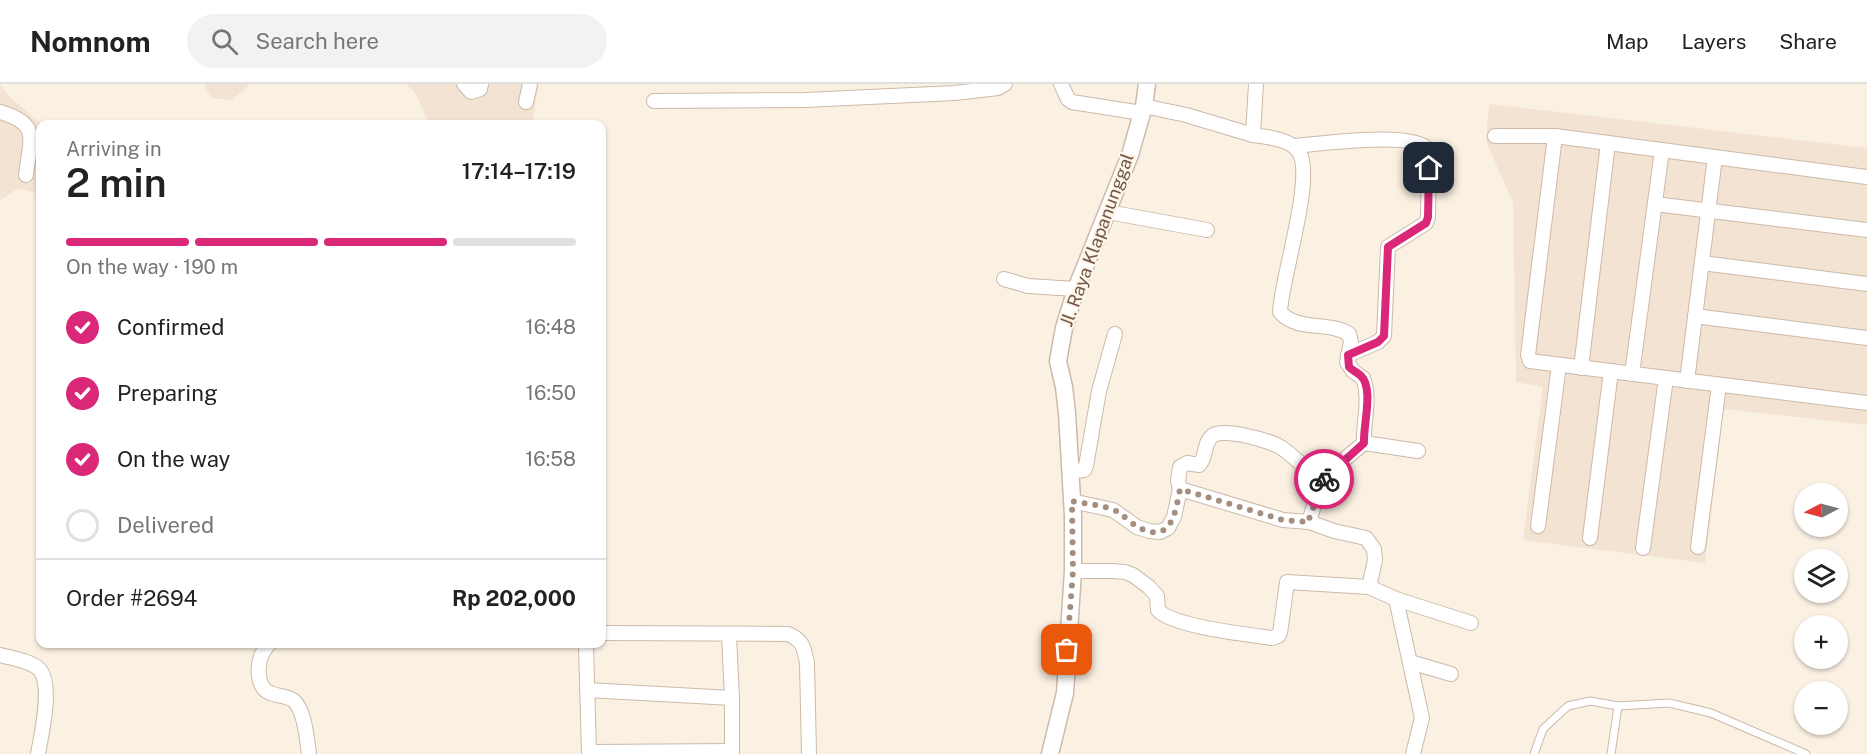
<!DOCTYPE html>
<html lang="en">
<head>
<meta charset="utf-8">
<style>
  body { margin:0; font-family:"Public Sans",sans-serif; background:#f2f2f2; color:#222; height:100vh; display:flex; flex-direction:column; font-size:22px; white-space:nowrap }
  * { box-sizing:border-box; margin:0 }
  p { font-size:20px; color:#767676 }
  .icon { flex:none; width:33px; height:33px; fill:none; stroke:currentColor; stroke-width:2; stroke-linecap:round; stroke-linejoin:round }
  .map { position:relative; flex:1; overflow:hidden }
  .sheet { position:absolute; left:36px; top:36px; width:570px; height:528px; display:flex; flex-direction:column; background:#fff; border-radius:12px; box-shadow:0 2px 4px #0004 }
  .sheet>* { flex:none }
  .needle { width:39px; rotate:264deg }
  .buttons { position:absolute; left:1794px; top:399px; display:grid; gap:12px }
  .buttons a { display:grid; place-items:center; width:54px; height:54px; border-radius:50%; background:#fff; box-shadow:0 2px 4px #0004; font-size:30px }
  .pin { position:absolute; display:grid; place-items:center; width:51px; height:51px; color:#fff; margin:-26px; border-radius:12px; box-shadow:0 3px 9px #0006 }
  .courier { position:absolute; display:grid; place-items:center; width:60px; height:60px; margin:-30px; border:4px solid #db2777; border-radius:50%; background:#fff; color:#222; box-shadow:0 2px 8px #0007 }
  .summary em { font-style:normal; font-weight:600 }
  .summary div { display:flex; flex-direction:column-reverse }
  .summary { display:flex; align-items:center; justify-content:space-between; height:102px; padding:0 30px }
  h1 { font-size:39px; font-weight:600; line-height:45px }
  .bar { display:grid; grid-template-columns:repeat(4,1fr); gap:9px 6px; align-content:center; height:72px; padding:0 30px }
  .bar i { height:8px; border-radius:4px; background:#e0e0e0 }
  .bar .current { background:#db2777 }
  .bar p { grid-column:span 4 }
  .line { display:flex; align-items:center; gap:15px; padding:0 30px; border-top:2px solid #e0e0e0 }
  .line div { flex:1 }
  ol { padding:0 30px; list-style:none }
  li { display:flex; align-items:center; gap:18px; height:66px }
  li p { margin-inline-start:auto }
  li .icon { padding:6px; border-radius:50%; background:#db2777; color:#fff; stroke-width:4 }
  li:last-child { color:#767676 }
  li i { width:33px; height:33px; border:3px solid #e0e0e0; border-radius:50% }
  header { display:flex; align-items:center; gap:36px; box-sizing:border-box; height:84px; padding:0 30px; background:#fff; border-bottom:2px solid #e0e0e0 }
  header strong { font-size:28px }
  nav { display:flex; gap:33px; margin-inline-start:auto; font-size:21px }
  .search { width:420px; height:54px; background:#f2f2f2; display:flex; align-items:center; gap:15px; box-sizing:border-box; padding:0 21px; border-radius:33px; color:#767676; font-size:22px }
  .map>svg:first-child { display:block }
</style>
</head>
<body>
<header>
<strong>Nomnom</strong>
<div class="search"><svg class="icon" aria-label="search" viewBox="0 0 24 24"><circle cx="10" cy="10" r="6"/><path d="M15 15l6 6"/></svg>Search here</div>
<nav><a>Map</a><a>Layers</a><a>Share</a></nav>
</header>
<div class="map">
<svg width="1867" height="670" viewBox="0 0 1867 670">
  <rect width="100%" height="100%" fill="#fbf1e3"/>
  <!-- residential -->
  <g fill="#f3e3d2">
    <path d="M204 0H250L232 16 211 14Z"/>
    <path d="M406 0H539L532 40H429L415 8Z"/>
    <path d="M0 1 11 14 42 40 40 107 38 109 17 105 0 116Z"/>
    <path d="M1489 20 1867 64V341L1724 325 1705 479 1523 456 1543 303 1516 298 1513 119 1486 57Z"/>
  </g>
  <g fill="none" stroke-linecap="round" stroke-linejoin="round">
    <defs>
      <g id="service">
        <path d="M1534 670 1543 645 1568 622 1590 617 1618 622 1669 619 1711 629 1806 670"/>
        <path d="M1611 670 1618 622"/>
      </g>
      <g id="minor">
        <path d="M464 0 471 8 480 5 481 0"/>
        <path d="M1061 0 1068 15 1072 18 1142 29"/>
        <path d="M654 17 805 16 955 9 998 4 1005 0"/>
        <path d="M526 18 530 0"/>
        <path d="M1144 22 1186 31 1253 51 1256 0"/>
        <path d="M0 28C41 40 30 55 26 91"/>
        <path d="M1253 51C1267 53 1291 55 1299 68 1315 92 1281 196 1280 228 1297 248 1330 237 1349 250L1351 258 1347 278 1353 287 1363 294C1371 316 1363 337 1364 359L1418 367"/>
        <path d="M1495 52H1555L1867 93"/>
        <path d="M1555 52 1528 271 1530 277 1867 319"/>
        <path d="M1294 62C1319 60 1415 46 1429 66L1428 133 1426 139 1388 163 1384 252 1378 258 1348 271"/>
        <path d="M1655 120 1867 146"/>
        <path d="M1108 128 1207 146"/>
        <path d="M1702 179 1867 200"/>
        <path d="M1004 195 1028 202 1076 205"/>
        <path d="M1695 232 1867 254"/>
        <path d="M1581 284 1608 59"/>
        <path d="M1632 290 1662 66"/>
        <path d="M1687 297 1715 73"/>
        <path d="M1070 381 1074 387 1084 386 1086 382 1099 307 1115 250"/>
        <path d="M1180 405 1283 436 1309 438 1334 447 1366 454 1374 465 1375 476 1369 503"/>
        <path d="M1072 417 1113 426 1137 443 1149 447 1160 448 1168 444 1174 433 1180 405 1178 397 1180 383 1187 379 1199 381C1207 373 1203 360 1212 352 1222 343 1272 357 1282 364 1296 374 1308 387 1321 398"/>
        <path d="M1309 438 1321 398 1333 385 1364 359"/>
        <path d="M1538 442 1559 281"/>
        <path d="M1590 454 1611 287"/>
        <path d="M1698 463 1719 301"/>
        <path d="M1643 464 1666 294"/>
        <path d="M1073 487H1112L1125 488 1133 491 1149 503 1157 512 1158 526C1171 542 1249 551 1272 554L1278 552 1280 549 1287 498 1369 503 1396 515 1422 634 1413 670"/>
        <path d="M1396 515 1471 539"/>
        <path d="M602 549 788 550C803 556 804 564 807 579L809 670"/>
        <path d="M729 551 732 614V670"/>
        <path d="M269 560C266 563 263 568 261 572 257 584 257 604 270 609 277 612 287 612 293 616 305 625 307 656 309 670"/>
        <path d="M586 560 589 670"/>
        <path d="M0 571C11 574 32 577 40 586 53 602 41 652 38 670"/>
        <path d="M1410 578 1451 590"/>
        <path d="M587 606 732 614"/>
        <path d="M589 668 732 667"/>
      </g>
      <path id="tertiary" d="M1050 670 1065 609 1073 487V432L1067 329 1064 303 1058 277 1064 244 1076 205 1130 71 1144 22 1147 0"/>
    </defs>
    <!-- service casing -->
    <use href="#service" stroke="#ccb9aa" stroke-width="9"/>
    <!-- minor casing -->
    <use href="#minor" stroke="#ccb9aa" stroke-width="16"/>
    <!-- tertiary casing -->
    <use href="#tertiary" stroke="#ccb9aa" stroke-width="19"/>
    <!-- service -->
    <use href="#service" stroke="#fff" stroke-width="7"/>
    <!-- minor -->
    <use href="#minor" stroke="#fff" stroke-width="14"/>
    <!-- tertiary -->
    <use href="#tertiary" stroke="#fff" stroke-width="16"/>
  </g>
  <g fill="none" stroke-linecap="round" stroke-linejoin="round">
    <!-- done -->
    <path stroke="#a38e80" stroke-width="6" stroke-dasharray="0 10.8" d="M1067 566 1073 487 1072 417C1086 420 1105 421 1118 428 1124 432 1130 438 1136 442 1171 462 1175 431 1180 405L1283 436 1309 438V435L1324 395"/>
    <!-- route -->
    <path stroke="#db2777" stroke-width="8" d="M1324 395 1364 359C1363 342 1374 304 1361 292 1357 288 1353 287 1349 283L1348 271 1378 258 1384 252 1388 163 1426 139 1428 133 1429 84"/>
  </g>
  <g text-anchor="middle" stroke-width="4.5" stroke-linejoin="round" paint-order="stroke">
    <!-- street labels -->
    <g font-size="18" fill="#73584a" stroke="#fef6e9">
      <text transform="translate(1097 156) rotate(-70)" y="6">Jl. Raya Klapanunggal</text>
    </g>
  </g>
</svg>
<div class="buttons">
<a><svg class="needle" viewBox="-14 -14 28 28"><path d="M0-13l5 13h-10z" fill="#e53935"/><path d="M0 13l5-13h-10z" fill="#767676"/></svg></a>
<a><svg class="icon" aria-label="layers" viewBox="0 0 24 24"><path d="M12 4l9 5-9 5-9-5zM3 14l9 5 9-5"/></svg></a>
<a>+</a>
<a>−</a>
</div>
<div class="pin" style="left:1067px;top:566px;background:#ea580c"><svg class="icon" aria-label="bag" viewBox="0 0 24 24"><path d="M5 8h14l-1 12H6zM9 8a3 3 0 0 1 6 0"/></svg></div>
<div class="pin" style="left:1429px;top:84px;background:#1f2937"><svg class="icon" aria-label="home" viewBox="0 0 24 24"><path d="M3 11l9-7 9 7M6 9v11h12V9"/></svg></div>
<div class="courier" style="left:1324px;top:395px"><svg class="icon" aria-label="bike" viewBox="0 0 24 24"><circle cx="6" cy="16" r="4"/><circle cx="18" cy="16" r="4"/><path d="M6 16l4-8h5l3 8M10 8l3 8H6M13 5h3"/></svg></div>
<section class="sheet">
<div class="summary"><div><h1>2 min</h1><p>Arriving in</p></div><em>17:14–17:19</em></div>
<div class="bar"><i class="current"></i><i class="current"></i><i class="current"></i><i></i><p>On the way · 190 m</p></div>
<ol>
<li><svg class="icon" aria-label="check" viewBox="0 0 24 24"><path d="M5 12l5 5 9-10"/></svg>Confirmed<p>16:48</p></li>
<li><svg class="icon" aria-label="check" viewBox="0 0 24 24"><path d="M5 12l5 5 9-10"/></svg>Preparing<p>16:50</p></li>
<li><svg class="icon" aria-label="check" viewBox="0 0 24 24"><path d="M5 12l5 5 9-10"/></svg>On the way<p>16:58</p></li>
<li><i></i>Delivered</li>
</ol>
<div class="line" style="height:78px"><div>Order #2694</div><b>Rp 202,000</b></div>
</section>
</div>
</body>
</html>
